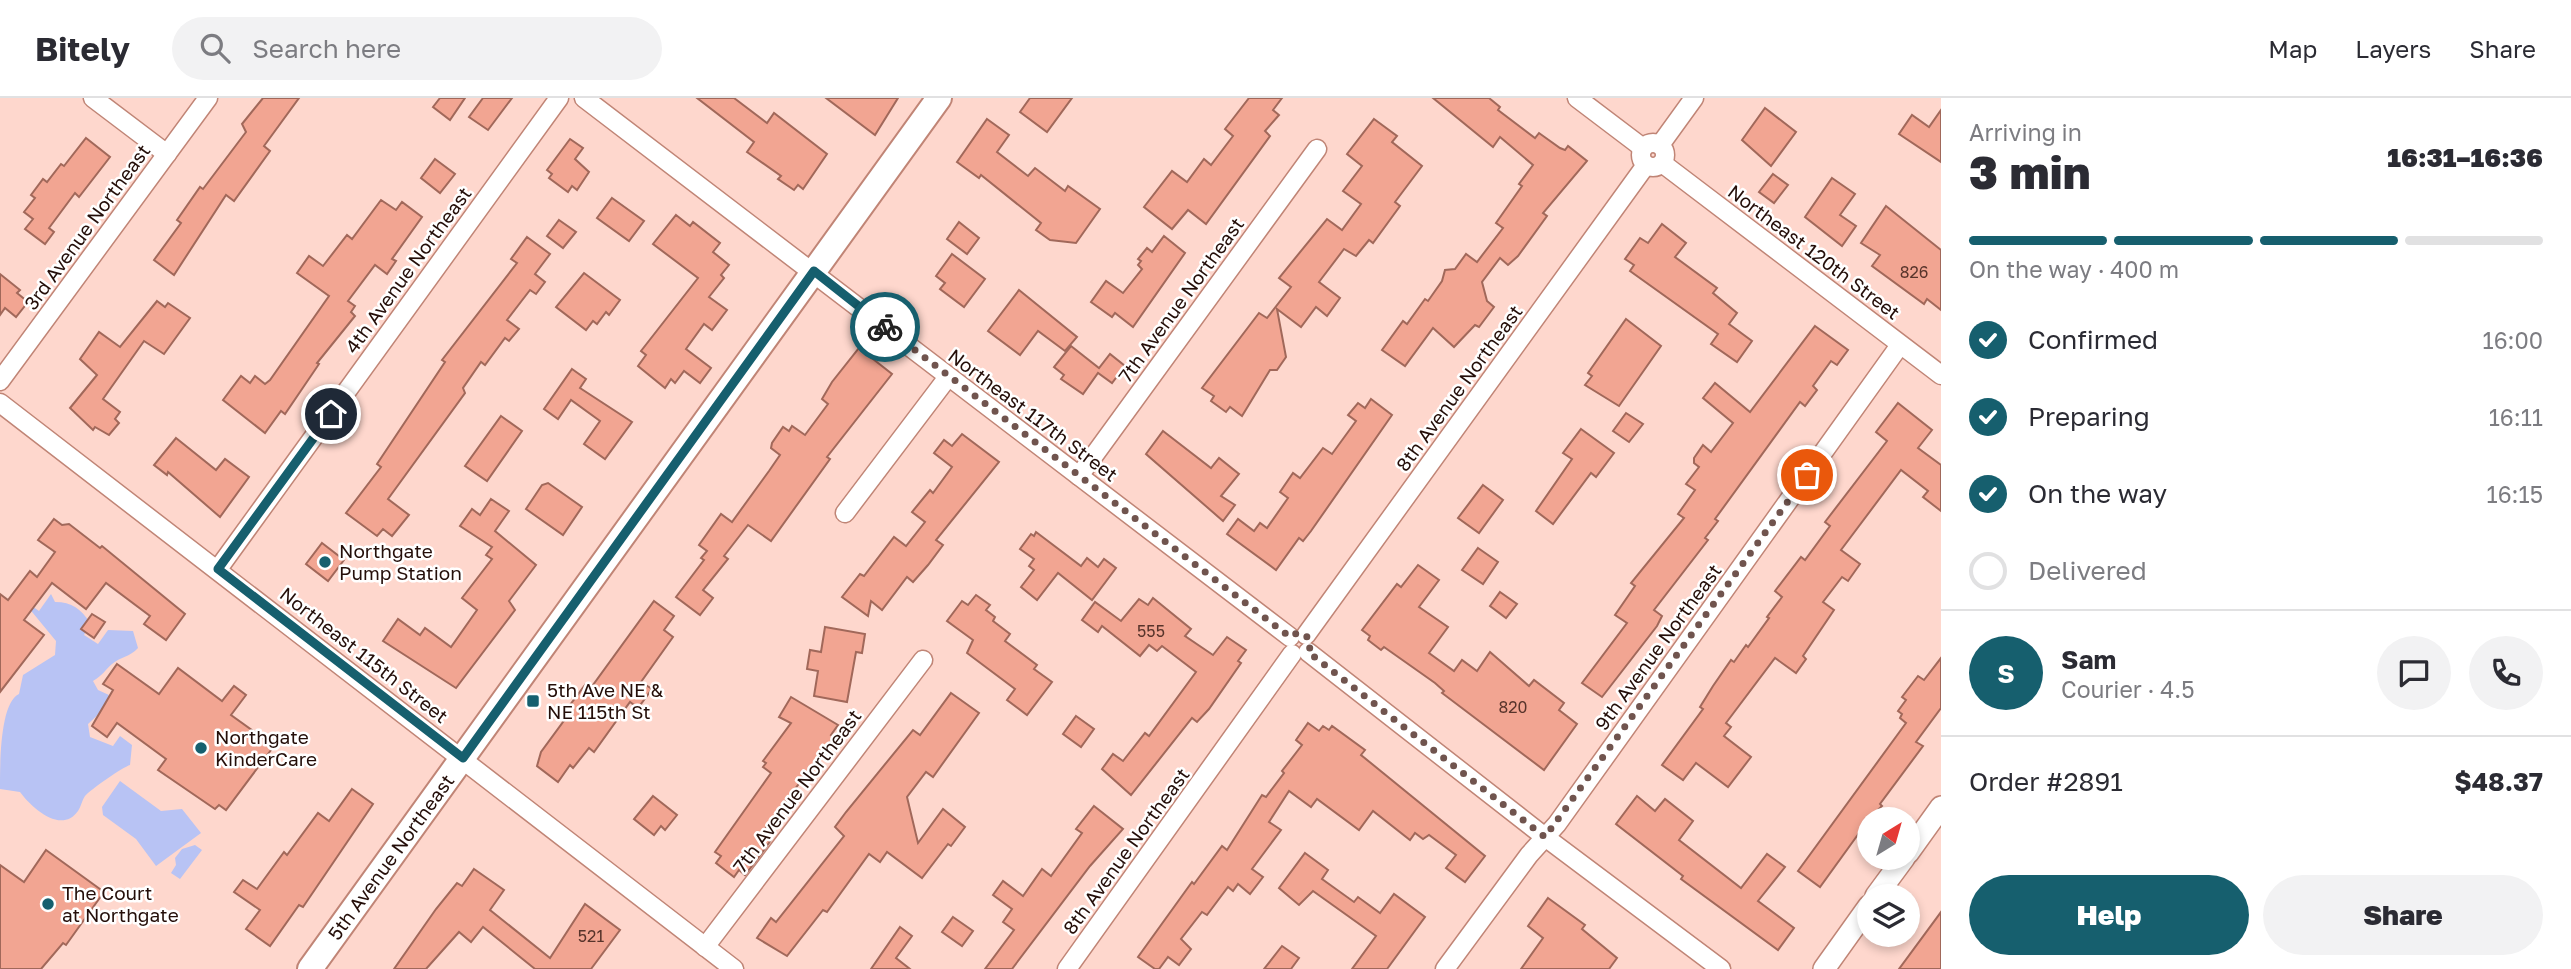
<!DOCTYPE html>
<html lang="en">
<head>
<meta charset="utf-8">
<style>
  body { margin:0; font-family:"Golos Text",sans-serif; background:#f2f2f3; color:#2b2b33; height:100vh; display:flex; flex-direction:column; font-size:26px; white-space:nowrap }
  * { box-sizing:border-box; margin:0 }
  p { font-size:23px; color:#7c7c81 }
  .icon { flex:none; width:38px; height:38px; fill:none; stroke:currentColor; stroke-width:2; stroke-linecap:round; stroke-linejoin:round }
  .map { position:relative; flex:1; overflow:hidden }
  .drawer { display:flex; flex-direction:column; background:#fff; width:630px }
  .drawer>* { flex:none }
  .needle { width:46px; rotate:37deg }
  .tools { position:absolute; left:1857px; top:709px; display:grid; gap:14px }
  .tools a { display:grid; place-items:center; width:63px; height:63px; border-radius:50%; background:#fff; box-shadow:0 4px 10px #0003; font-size:35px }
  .pin { position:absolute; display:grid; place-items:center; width:60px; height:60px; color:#fff; margin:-30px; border:4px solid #fff; border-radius:50%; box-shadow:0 2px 7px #0007 }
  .courier { position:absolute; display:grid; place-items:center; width:70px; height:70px; margin:-35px; border:5px solid #165f6e; border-radius:50%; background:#fff; color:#222; box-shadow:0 2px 9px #0007 }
  .overview em { font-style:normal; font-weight:800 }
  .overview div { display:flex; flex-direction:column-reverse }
  .overview { display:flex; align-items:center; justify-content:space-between; height:119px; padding:0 28px }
  h1 { font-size:46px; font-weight:800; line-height:52px }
  .bar { display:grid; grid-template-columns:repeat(4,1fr); gap:10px 7px; align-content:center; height:84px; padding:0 28px }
  .bar i { height:9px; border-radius:5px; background:#e1e1e2 }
  .bar .current { background:#165f6e }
  .bar p { grid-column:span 4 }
  .line { display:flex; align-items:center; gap:18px; padding:0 28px; border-top:2px solid #e1e1e2 }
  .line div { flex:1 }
  .round { display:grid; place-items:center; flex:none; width:74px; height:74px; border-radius:37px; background:#f2f2f3 }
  ol { padding:0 28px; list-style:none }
  li { display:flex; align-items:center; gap:21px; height:77px }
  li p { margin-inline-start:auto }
  li .icon { padding:7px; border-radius:50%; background:#165f6e; color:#fff; stroke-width:4 }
  li:last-child { color:#7c7c81 }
  li i { width:38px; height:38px; border:4px solid #e1e1e2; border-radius:50% }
  .cta { display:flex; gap:14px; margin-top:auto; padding:14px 28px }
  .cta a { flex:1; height:80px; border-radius:42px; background:#165f6e; color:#fff; font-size:28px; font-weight:800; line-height:80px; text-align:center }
  .cta a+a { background:#f2f2f3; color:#2b2b33 }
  header { display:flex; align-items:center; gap:42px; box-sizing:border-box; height:98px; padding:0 35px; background:#fff; border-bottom:2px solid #e1e1e2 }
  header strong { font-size:33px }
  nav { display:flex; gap:38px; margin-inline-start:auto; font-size:24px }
  .search { width:490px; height:63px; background:#f2f2f3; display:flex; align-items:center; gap:18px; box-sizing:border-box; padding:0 24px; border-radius:38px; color:#7c7c81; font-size:26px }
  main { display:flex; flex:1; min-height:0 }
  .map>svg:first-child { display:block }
</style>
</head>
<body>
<header>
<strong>Bitely</strong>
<div class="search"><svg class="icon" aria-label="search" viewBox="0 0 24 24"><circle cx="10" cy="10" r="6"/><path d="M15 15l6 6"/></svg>Search here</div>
<nav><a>Map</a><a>Layers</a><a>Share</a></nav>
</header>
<main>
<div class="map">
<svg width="1941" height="871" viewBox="0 0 1941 871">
  <rect width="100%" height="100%" fill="#fed7cd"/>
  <!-- green -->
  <g fill="#b8c3f4">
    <path d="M51 496 55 504C72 504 81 511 90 525L84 537 98 546 108 532 133 533 138 550C130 559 120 559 112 566 105 572 102 578 93 583L98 592 109 597 103 612 88 626 90 639 113 648 120 638 132 647 130 667C123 669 90 692 85 698 82 702 81 709 78 713 61 737 31 709 20 694L0 691C0 664 0 605 19 596L23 577 55 557 56 543 28 509 29 506 39 513Z"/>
    <path d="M120 683 161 713 182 711 201 735 156 768 136 741 103 717 102 709Z"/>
    <path d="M195 747 202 752 180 781 171 775 176 767 175 760 182 751Z"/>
  </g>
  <!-- building -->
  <g fill="#f2a592" stroke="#a1685a" stroke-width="2">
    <path d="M263 0H299L264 48 270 53 234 103 226 97 174 177 154 162 181 125 177 122 200 89 203 91 246 34 242 26Z"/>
    <path d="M440 0H465L450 22 433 9Z"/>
    <path d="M483 0H512L488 32 469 19Z"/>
    <path d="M697 0H734L767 25 774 15 827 56 803 91 798 87 794 92 778 81 781 78 747 54 754 44Z"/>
    <path d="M826 0H898L875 37Z"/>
    <path d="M1030 0H1072L1047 34 1020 14Z"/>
    <path d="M1249 0H1282L1273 12 1279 17 1265 33 1270 38 1206 126 1188 112 1172 131 1144 109 1172 73 1187 84 1204 61 1211 67 1233 38 1225 31Z"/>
    <path d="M1433 0H1489L1500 9 1498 12 1535 40 1539 35 1560 50 1565 52 1568 48 1587 63 1543 115 1547 118 1518 158 1508 167 1500 160 1482 184 1487 203 1494 209 1479 229 1475 227 1454 249 1433 230 1405 268 1382 252 1403 223 1407 226 1425 201 1428 203 1442 183 1445 172 1455 171 1466 156 1477 164 1503 130 1496 125 1522 88 1519 86 1533 67 1500 39 1493 49Z"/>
    <path d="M1765 10 1796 34 1771 68 1742 42Z"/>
    <path d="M1941 12V64L1899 36 1912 17 1929 29Z"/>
    <path d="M987 21 1009 37 997 54 1028 78 1035 70 1065 93 1068 88 1100 111 1076 145 1050 142 1036 132 1041 125 981 77 979 80 957 64Z"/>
    <path d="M1374 21 1397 38 1392 44 1422 68 1395 104 1400 108 1373 145 1369 142 1356 158 1344 151 1319 184 1340 200 1327 218 1316 209 1301 229 1277 211 1286 259 1277 272H1270L1242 318 1230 309 1226 314 1211 303 1214 298 1202 290 1259 215 1267 220 1291 189 1279 180 1327 121 1342 132 1361 106 1343 93 1362 68 1347 56Z"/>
    <path d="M86 40 110 59 79 99 75 95 49 130 54 134 45 146 25 131 33 121 24 114 35 100 31 97 43 81 47 84 61 66 64 68Z"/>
    <path d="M570 41 583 50 575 61 589 74 577 92 572 88 568 94 549 80 552 76 547 72Z"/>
    <path d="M435 61 455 76 440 95 421 80Z"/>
    <path d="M1773 76 1788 87 1774 105 1759 94Z"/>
    <path d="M1832 80 1855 96 1840 117 1856 128 1842 148 1805 119Z"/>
    <path d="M612 100 644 123 629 143 597 120Z"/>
    <path d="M381 102 396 112 402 104 422 119 392 161 396 163 387 176 375 167 348 203 355 208 351 214 355 218 317 265 319 266 285 316 281 313 265 335 223 302 241 278 250 285 255 278 265 286 270 282 329 198 297 175 309 158 323 168 347 137 352 141Z"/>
    <path d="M1886 108 1941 152V212L1927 201 1924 206 1872 168 1880 157 1861 145Z"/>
    <path d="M676 117 690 128 693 124 720 145 713 154 729 167 721 177 724 180 709 199 727 212 712 232 704 226 686 251 711 270 700 285 684 273 675 285 671 281 665 290 638 268 646 257 641 253 698 180 653 146Z"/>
    <path d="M559 122 576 134 563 150 547 138Z"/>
    <path d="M959 124 979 140 967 156 947 141Z"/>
    <path d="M1662 126 1686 145 1675 159 1717 190 1713 195 1737 215 1729 226 1752 243 1737 264 1711 246 1718 236 1630 173 1634 167 1625 161 1640 140 1648 145Z"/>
    <path d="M1164 138 1185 155 1133 229 1115 215 1112 219 1091 204 1106 183 1123 195 1142 171 1138 167 1141 163 1138 161 1147 150 1152 154Z"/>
    <path d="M527 139 550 156 535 176 545 184 536 196 530 192 507 222 519 231 509 243 505 240 485 267 481 264 463 290 465 295 388 401 409 417 392 438 383 431 377 438 346 415 381 369 377 366 445 264 442 262 517 165 511 161Z"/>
    <path d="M952 156 985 181 964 209 940 191 945 185 936 178Z"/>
    <path d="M584 175 620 202 609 217 606 214 597 226 593 223 586 232 556 209Z"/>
    <path d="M0 176 20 192 17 195 28 204 16 219 5 210 0 217Z"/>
    <path d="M1019 192 1077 239 1065 253 1038 233 1020 257 988 233Z"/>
    <path d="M157 203 165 209 168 205 190 220 164 256 144 243 103 301 120 314 115 321 119 325 109 337 95 329 93 332 70 310 97 277 80 261 99 234 120 249Z"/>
    <path d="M1626 221 1661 248 1619 308 1585 287 1592 278 1588 275Z"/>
    <path d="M1815 228 1848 252 1837 267 1831 263 1813 288 1817 292 1805 308 1800 304 1715 421 1718 423 1705 440 1708 442 1654 512 1662 518 1657 528 1602 599 1582 585 1627 525 1615 517 1635 488 1631 485 1684 420 1678 416 1695 392 1686 386 1699 369 1694 365V360L1703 347 1711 354 1733 325 1703 300 1715 285 1750 314Z"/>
    <path d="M1071 248 1099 270 1110 256 1125 268 1112 285 1098 275 1083 296 1061 281 1064 277 1054 269Z"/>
    <path d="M859 250 892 276 827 359 830 361 771 443 748 427 724 458 728 461 703 492 713 500 700 517 676 499 704 462 701 460 707 453 699 447 721 416 732 424 769 373 780 357 771 350 772 345 783 329 789 333 792 328 805 337 828 306 822 301 832 284Z"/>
    <path d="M572 271 586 281 580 290 632 324 605 361 584 346 600 323 571 302 558 321 544 311Z"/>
    <path d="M1371 301 1392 317 1311 433 1303 443 1299 440 1276 472 1227 436 1238 421 1254 433 1260 425 1267 430 1288 400 1280 394 1293 375 1300 380 1323 350 1332 356 1356 323 1348 317 1358 305 1365 310Z"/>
    <path d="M1898 305 1932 332 1918 350 1941 367V413L1923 399 1928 393 1901 372 1841 452 1860 466 1848 483 1842 479 1823 504 1834 512 1803 558 1806 561 1796 575 1775 560 1726 625 1731 629 1724 638 1751 659 1728 689 1696 665 1683 682 1662 667 1703 611 1700 609 1713 588 1731 562 1734 564 1746 547 1748 549 1769 520 1767 519 1782 499 1775 493 1801 459 1805 462 1830 428 1825 424 1887 343 1876 334Z"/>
    <path d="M1626 315 1643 326 1629 344 1613 333Z"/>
    <path d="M501 318 522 333 487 383 465 368Z"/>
    <path d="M1581 331 1614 355 1596 379 1591 375 1553 426 1536 413 1572 361 1563 355Z"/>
    <path d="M1163 333 1211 370 1219 360 1239 376 1221 398 1235 407 1223 423 1146 356Z"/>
    <path d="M962 336 999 364 936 442 943 447 928 467 913 484 907 479 882 512 871 503 868 518 842 499 860 476 864 478 894 439 906 448 925 424 912 414 930 392 933 395 952 369 934 355 944 342 952 348Z"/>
    <path d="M176 340 216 372 225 361 249 379 220 419 168 374 167 377 154 367Z"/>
    <path d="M548 385 582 409 563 437 526 411 542 387Z"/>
    <path d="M1483 387 1503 402 1479 435 1458 420Z"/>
    <path d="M491 401 509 413 495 433 536 467 509 503 515 512 456 590 383 543 398 521 420 537 425 530 451 549 477 512 462 500 492 461 486 457 492 449 460 428 472 411 480 417Z"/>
    <path d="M54 421 62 427 69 426 100 450 102 448 185 516 166 542 144 526 150 518 106 485 86 511 52 485 24 522 44 537 0 594V496L8 502 30 473 37 479 55 454 38 442Z"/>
    <path d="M1036 434 1081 468 1087 460 1098 469 1104 461 1116 470 1092 502 1058 475 1037 502 1021 489 1034 472 1029 468 1034 461 1020 451 1031 436 1034 438Z"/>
    <path d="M322 445 344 462 328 483 306 466Z"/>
    <path d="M1478 450 1498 464 1483 486 1462 472Z"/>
    <path d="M1418 467 1439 482 1419 509 1448 529 1429 555 1454 573 1462 562 1477 573 1490 554 1529 588 1534 582 1564 605 1559 612 1577 626 1544 672 1442 595 1444 593 1435 585 1384 549 1381 552 1368 542 1370 538 1362 532 1397 486 1401 489Z"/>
    <path d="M1500 494 1517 506 1506 520 1490 508Z"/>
    <path d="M976 497 990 507 986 512 995 519 993 523 1010 536 1005 543 1037 567 1034 571 1052 584 1027 617 1007 602 1015 591 967 555 973 542 947 523 962 503 968 507Z"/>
    <path d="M1153 500 1191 531 1185 538 1213 557 1227 539 1246 552 1238 563 1241 565 1209 611 1197 624 1192 620 1131 697 1102 671 1113 656 1123 663 1145 635 1149 638 1196 574 1162 548 1157 553 1149 547 1140 558 1102 528 1098 534 1082 522 1095 504 1121 523 1139 501 1148 507Z"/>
    <path d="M654 503 674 518 664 532 673 539 641 584 652 591 638 610 630 604 594 654 589 650 573 670 570 667 558 684 537 668 541 654 571 613 567 611 585 587 590 591Z"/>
    <path d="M92 516 105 524 94 540 81 531Z"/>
    <path d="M825 529 865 536 862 555 856 554 847 604 814 598 818 573 807 571 810 552 821 554Z"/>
    <path d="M1941 560V610L1916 644 1923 648 1880 706 1882 708 1869 721V726L1864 733 1862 731 1820 789 1798 773 1906 625 1900 620 1902 616 1898 613 1906 602 1902 599 1918 578 1924 582Z"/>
    <path d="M117 566 159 596 178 570 222 603 234 588 246 597 231 617 274 648 226 712 219 707 215 711 158 672 166 661 117 625 107 639 92 628 113 592 103 586Z"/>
    <path d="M951 595 979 615 933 679 926 674 907 699 918 745 943 711 965 729 951 748 948 746 922 780 887 754 880 764 869 756 827 814 823 812 787 858 757 840 771 820 776 824 844 738 835 729 846 714 913 632 920 637Z"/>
    <path d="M791 599 838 627 831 637 834 639 762 735 771 742 759 759 745 777 739 772 734 779 716 765 721 758 715 754 771 675 763 669 766 665 763 663 791 625 779 619Z"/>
    <path d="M1076 618 1094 631 1081 649 1063 636Z"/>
    <path d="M1308 625 1319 633 1323 628 1329 632 1332 628 1365 652 1361 657 1485 758 1465 784 1446 770 1456 757 1429 737 1423 741 1415 735 1410 742 1373 713 1359 732 1317 701 1311 709 1289 693 1269 724 1281 732 1252 771 1263 779 1250 796 1238 786 1233 793 1228 789 1207 817 1202 814 1181 841 1191 851 1179 867 1168 859 1159 871H1155L1138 859 1192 784 1194 786 1222 748 1227 752 1262 697 1266 699 1284 675 1282 673 1302 647 1296 642Z"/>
    <path d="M352 691 373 706 303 809 299 807 270 848 246 831 260 812 234 794 243 782 257 791 284 754 287 757 318 715 329 723Z"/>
    <path d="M653 698 677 717 665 732 661 728 654 737 634 721Z"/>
    <path d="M1637 698 1655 713 1665 701 1693 723 1679 742 1741 790 1767 756 1785 769 1758 803 1794 830 1778 852 1681 781 1683 778 1616 726Z"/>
    <path d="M1094 708 1123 731 1090 768 1012 871H985L1014 832 1003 824 1012 811 993 797 1003 783 1023 798 1042 771 1051 778 1082 735 1076 731Z"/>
    <path d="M46 752 104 794 66 847 63 845 41 871H0V767L24 784Z"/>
    <path d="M1305 755 1328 772 1322 781 1354 804 1358 799 1380 815 1394 796 1425 819 1387 871H1352L1376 838 1313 793 1299 807 1279 790Z"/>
    <path d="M474 771 504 792 490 812 550 860 585 806 620 832 591 871H535L483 829 471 844 459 834 426 871H394L436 811 457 785 462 788Z"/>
    <path d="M1548 800 1585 827 1582 831 1617 860 1609 871H1521L1543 840 1528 828Z"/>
    <path d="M1941 814V871H1899Z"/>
    <path d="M953 819 973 833 962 848 942 834Z"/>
    <path d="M900 829 912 838 896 860 910 871H871Z"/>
    <path d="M1282 848 1299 860 1291 871H1264Z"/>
  </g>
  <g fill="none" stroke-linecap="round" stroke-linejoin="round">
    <defs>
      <g id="minor">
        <path d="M93 0 167 56"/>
        <path d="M584 0C820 178 1054 359 1290 539"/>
        <path d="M1577 0 1643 50"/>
        <circle cx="1653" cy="57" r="12"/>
        <path d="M1660 47 1694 0"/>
        <path d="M1662 65 1941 277"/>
        <path d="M0 283 208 0"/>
        <path d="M0 305 734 871"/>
        <path d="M1079 378 1317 51"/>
        <path d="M845 415 948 279"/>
        <path d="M218 471 559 0"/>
        <path d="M1306 537 1646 67"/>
        <path d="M1308 554 1545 739 1721 871"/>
        <path d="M705 849 923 562"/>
        <path d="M1067 871 1292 556"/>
        <path d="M1445 871 1529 757 1557 726 1900 247"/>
      </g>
      <g id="tertiary">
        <path d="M1908 755 1941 709"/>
        <path d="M1876 798 1904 760"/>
        <path d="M1824 871 1869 808"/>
      </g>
      <path id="secondary" d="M310 871 939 0"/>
    </defs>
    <!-- minor casing -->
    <use href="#minor" stroke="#c08576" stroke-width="21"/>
    <!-- tertiary casing -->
    <use href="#tertiary" stroke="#c08576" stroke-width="24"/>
    <!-- secondary casing -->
    <use href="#secondary" stroke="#c08576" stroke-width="28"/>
    <!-- minor -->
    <use href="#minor" stroke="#fff" stroke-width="18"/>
    <!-- tertiary -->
    <use href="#tertiary" stroke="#fff" stroke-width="21"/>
    <!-- secondary -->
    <use href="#secondary" stroke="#fff" stroke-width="24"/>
  </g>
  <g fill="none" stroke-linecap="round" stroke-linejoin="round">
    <!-- done -->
    <path stroke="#70544e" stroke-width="7" stroke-dasharray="0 12.6" d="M885 229 1290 539 1297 535 1306 537 1311 547 1308 554 1545 739 1807 377"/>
    <!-- route -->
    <path stroke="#165f6e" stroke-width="9" d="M331 316 218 471 463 660 814 173 885 229"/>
  </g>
  <!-- markers -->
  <g fill="#165f6e" stroke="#fff" stroke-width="2.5">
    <circle cx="325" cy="464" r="7"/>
    <rect x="526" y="596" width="14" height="14" rx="3.5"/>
    <circle cx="201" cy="650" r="7"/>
    <circle cx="48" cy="806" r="7"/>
  </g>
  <g text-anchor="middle" stroke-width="5" stroke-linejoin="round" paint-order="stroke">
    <!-- number labels -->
    <g font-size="16" fill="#58342b">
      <text x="1914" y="180">826</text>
      <text x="1151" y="539">555</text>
      <text x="1513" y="615">820</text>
      <text x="591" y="844">521</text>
    </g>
    <!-- street labels -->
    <g font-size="19" fill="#240e09" stroke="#fff">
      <text transform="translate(87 129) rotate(-54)" y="7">3rd Avenue Northeast</text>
      <text transform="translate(1814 154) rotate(37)" y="7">Northeast 120th Street</text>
      <text transform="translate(408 172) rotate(-54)" y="7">4th Avenue Northeast</text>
      <text transform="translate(1181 202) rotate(-54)" y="7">7th Avenue Northeast</text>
      <text transform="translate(1459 290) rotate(-54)" y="7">8th Avenue Northeast</text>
      <text transform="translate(1033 317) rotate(37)" y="7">Northeast 117th Street</text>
      <text transform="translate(1658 549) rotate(-54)" y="7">9th Avenue Northeast</text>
      <text transform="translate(364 557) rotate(38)" y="7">Northeast 115th Street</text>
      <text transform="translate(797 693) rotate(-53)" y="7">7th Avenue Northeast</text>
      <text transform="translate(1126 753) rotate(-54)" y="7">8th Avenue Northeast</text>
      <text transform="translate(391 759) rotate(-54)" y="7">5th Avenue Northeast</text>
    </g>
    <!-- poi labels -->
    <g font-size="19" fill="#240e09" stroke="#fff" text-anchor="start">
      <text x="339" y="460">Northgate<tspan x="339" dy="22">Pump Station</tspan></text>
      <text x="547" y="599">5th Ave NE &amp;<tspan x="547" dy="22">NE 115th St</tspan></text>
      <text x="215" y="646">Northgate<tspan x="215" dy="22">KinderCare</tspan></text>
      <text x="62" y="802">The Court<tspan x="62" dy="22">at Northgate</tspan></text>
    </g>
  </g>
</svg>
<div class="tools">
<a><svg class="needle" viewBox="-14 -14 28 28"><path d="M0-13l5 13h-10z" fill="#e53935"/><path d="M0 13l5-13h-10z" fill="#7c7c81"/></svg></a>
<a><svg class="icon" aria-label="layers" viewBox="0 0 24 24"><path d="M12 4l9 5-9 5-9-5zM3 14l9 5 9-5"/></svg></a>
</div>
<div class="pin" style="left:1807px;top:377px;background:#ea580c"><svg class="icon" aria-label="bag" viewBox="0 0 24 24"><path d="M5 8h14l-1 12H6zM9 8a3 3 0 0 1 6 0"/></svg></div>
<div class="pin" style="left:331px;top:316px;background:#1f2937"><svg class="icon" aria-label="home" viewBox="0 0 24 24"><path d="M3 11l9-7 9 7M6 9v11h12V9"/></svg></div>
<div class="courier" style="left:885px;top:229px"><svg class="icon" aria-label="bike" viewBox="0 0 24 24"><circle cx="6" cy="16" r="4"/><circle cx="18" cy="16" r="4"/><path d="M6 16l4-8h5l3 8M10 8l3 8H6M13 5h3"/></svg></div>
</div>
<section class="drawer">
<div class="overview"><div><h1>3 min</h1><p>Arriving in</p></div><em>16:31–16:36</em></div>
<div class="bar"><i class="current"></i><i class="current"></i><i class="current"></i><i></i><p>On the way · 400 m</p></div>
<ol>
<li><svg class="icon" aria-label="check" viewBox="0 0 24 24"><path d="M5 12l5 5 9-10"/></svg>Confirmed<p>16:00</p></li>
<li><svg class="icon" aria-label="check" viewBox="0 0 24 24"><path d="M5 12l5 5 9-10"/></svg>Preparing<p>16:11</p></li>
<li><svg class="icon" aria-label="check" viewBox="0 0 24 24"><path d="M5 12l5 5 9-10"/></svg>On the way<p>16:15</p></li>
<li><i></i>Delivered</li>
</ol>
<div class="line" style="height:126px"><b class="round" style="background:#165f6e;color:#fff">S</b><div><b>Sam</b><p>Courier · 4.5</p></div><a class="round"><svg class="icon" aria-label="chat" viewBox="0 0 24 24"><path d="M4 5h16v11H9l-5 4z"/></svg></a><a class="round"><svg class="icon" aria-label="phone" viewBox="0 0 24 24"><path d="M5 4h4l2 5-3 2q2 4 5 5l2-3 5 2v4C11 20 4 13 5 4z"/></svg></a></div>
<div class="line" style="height:91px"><div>Order #2891</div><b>$48.37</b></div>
<div class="cta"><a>Help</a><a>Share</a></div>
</section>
</main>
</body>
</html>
